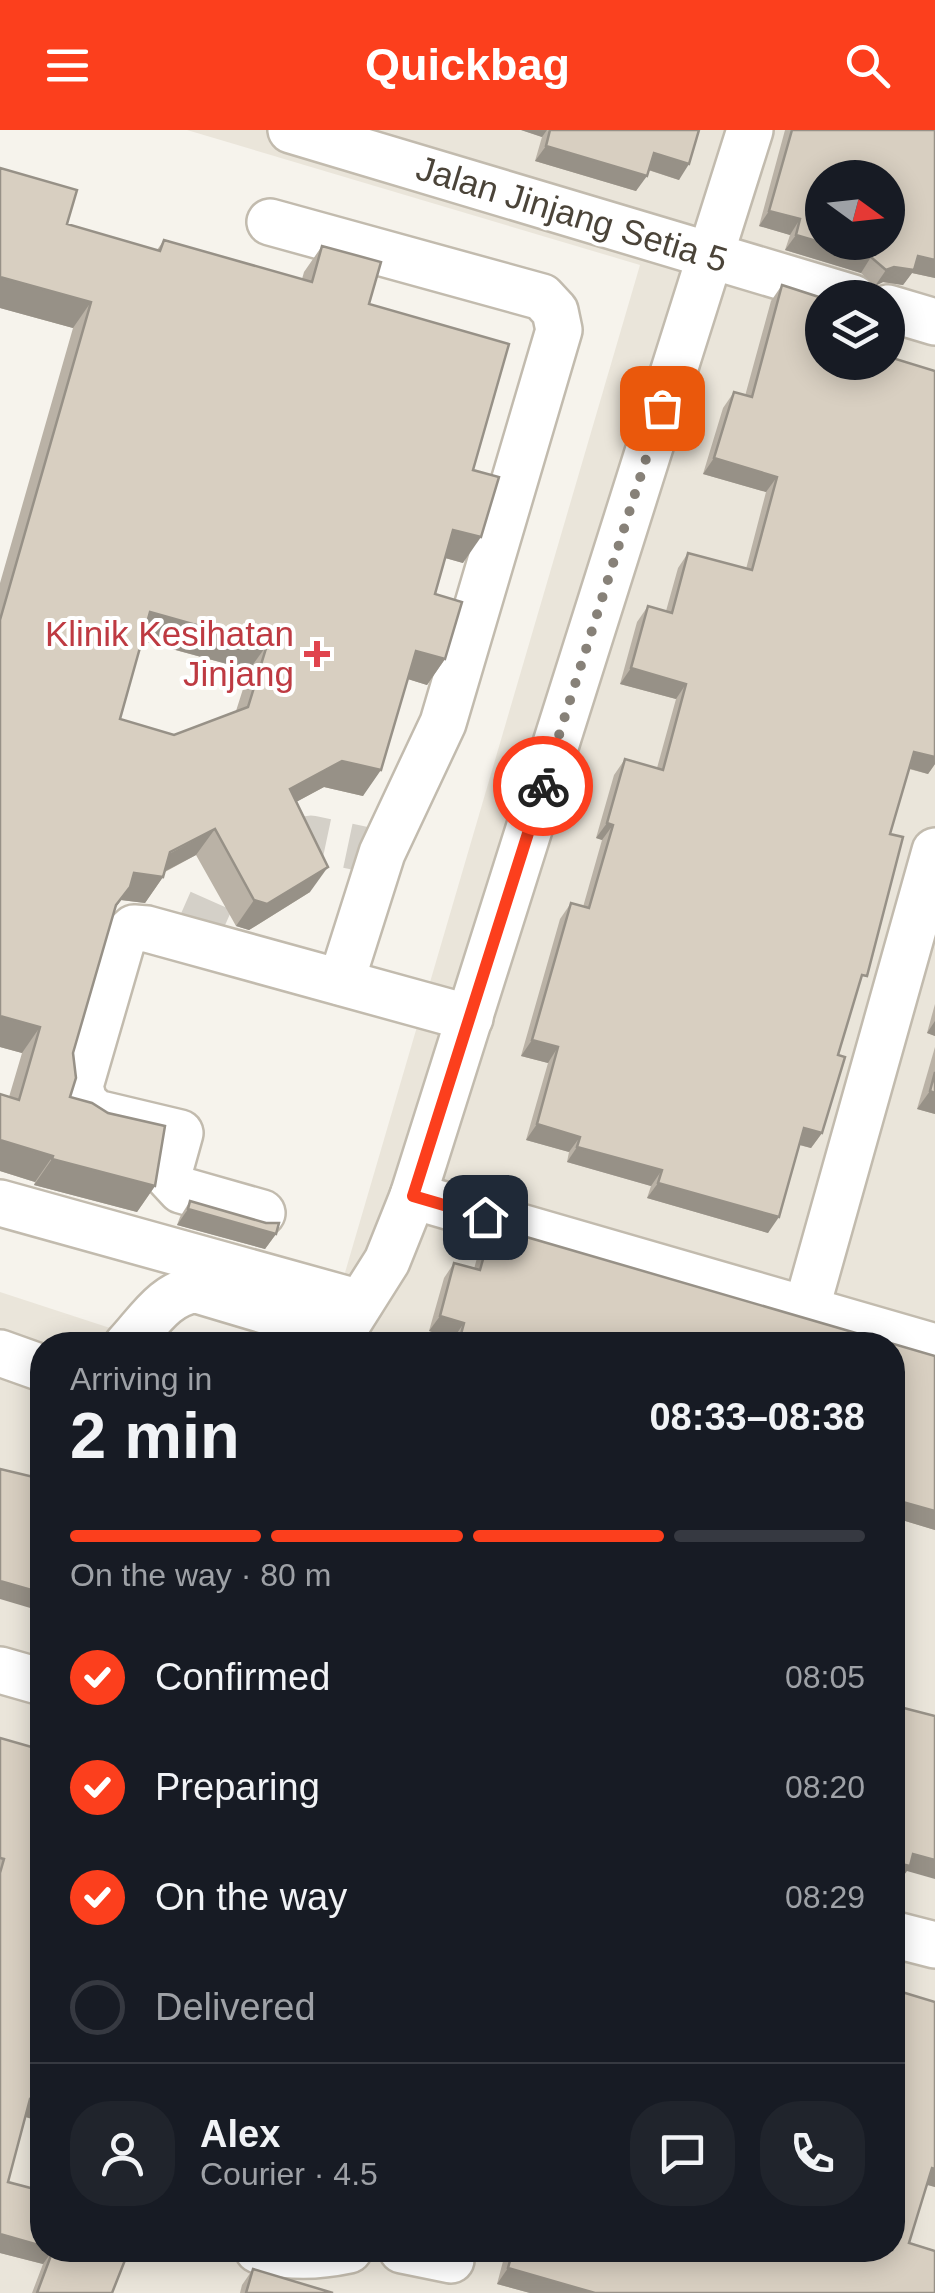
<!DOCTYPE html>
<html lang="en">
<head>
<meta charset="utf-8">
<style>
  body { margin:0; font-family:Helvetica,sans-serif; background:#20242c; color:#f1f3f6; height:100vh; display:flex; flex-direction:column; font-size:38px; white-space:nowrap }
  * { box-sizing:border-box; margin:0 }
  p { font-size:32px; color:#9ea1a6 }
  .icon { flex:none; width:55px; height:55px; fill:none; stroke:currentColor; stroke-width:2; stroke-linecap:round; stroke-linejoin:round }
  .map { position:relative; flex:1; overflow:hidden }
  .details { position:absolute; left:30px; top:1202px; width:875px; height:930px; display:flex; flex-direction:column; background:#171b24; border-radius:40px; box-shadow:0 5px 25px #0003 }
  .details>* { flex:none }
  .needle { width:65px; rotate:105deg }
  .tools { position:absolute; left:805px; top:30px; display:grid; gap:20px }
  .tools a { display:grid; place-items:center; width:100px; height:100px; border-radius:50%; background:#171b24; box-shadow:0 5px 25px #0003; font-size:50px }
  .pin { position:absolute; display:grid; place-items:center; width:85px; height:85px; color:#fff; margin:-42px; border-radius:20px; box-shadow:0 5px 15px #0006 }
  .courier { position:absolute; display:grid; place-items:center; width:100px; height:100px; margin:-50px; border:8px solid #fc3f1d; border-radius:50%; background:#fff; color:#222; box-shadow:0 2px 12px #0007 }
  .head em { font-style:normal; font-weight:700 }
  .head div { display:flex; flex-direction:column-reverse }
  .head { display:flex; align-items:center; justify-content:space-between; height:170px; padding:0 40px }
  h1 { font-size:65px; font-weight:700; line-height:75px }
  .bar { display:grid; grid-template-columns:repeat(4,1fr); gap:15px 10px; align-content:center; height:120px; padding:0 40px }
  .bar i { height:12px; border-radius:8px; background:#363941 }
  .bar .active { background:#fc3f1d }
  .bar p { grid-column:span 4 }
  .line { display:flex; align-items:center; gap:25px; padding:0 40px; border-top:2px solid #363941 }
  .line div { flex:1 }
  .round { display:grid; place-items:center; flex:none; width:105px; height:105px; border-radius:40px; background:#20242c }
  ol { padding:0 40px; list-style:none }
  li { display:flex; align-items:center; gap:30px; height:110px }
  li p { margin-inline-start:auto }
  li .icon { padding:10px; border-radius:50%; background:#fc3f1d; color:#fff; stroke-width:4 }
  li:last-child { color:#9ea1a6 }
  li i { width:55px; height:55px; border:5px solid #363941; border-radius:50% }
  header { display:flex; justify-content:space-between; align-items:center; height:130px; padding:0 40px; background:#fc3f1d; color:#fff; font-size:45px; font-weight:700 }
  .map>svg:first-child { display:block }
</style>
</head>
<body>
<header><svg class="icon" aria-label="menu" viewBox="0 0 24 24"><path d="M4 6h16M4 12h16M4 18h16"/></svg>Quickbag<svg class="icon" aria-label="search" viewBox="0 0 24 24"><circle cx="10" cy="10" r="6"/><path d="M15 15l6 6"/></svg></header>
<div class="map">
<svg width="935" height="2163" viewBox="0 0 935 2163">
  <rect width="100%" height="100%" fill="#f6f3ec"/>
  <!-- residential -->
  <path fill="#eae5da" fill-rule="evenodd" d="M187 0H935V2163H0V1162L162 1215H42V2120H892V1215H328L332 1187 640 135ZM822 48H888V112H822ZM822 168H888V232H822Z"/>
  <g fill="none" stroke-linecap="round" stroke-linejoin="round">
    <!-- minor-tunnel -->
    <path stroke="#d4d0c8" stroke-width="45" stroke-dasharray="45 22" stroke-linecap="butt" d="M193 812 212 769 311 708 382 723"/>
    <defs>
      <g id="minor">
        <path d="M291 0 853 168"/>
        <path d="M270 92 542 167 555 181 559 200 443 593 382 723 341 852"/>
        <path d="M888 178 935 192"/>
        <path d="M413 1066 935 1217"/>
        <path d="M0 1073 360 1173"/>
        <path d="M262 1083 181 1060 168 1046 180 1003 96 983 84 972 80 956 123 808 134 798 147 799 470 888"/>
        <path d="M806 1180 935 721"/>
        <path d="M127 1215C147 1194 166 1161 197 1160L341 1203"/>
        <path d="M334 1215 387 1131 413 1066 750 0"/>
        <path d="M0 1223 42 1238"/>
        <path d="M0 1540 42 1552"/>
        <path d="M892 1804 935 1815"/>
        <path d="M258 2120C291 2127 316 2127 349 2120"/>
        <path d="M402 2120 451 2130"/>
      </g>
    </defs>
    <!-- minor casing -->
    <use href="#minor" stroke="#c2bbae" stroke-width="50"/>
    <!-- minor -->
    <use href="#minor" stroke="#fff" stroke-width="45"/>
  </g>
  <!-- wall -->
  <g fill="#bab2a6" fill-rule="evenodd">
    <path d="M521 0H699L679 50 648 40 636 61 535 31 542 7Z"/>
    <path d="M785 0H935V148L912 143 903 155 883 152 875 156 861 143 785 120 790 105 759 96Z"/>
    <path d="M0 38 67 94 157 120 164 110 302 149 304 142 322 116 369 174 473 340 463 433 445 428 435 464 445 529 427 555 408 549 363 666 324 657 296 672 310 762 249 800 236 796 196 725 165 742 163 747 145 773 121 770 115 778 73 923 70 967 155 1056 137 1082 34 1055 35 1052 0 1041V964L9 967 22 923 0 917V453L73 198 0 178ZM142 511 249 540 236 581 174 605 120 589Z"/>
    <path d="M782 155 889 227 935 241V634L928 644 909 639 890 704 857 860 838 925 822 1003 811 1018 799 1015 768 1103 647 1068 651 1056 567 1032 569 1022 526 1010 548 933 521 926 560 789 571 773 583 777 602 710 596 708 614 645 625 629 657 638 676 569 620 554 637 492 648 476 666 481 678 438 688 423 746 439 766 362 703 344 723 278 734 262 745 266 771 171Z"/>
    <path d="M935 874V906L927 903Z"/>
    <path d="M935 917V984L917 979Z"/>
    <path d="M190 1071 276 1104 265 1119 177 1095 180 1087Z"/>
    <path d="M492 1097 935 1226V1400L892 1387V1215H451L453 1209 429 1201 444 1148 454 1133 474 1139 481 1113Z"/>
    <path d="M42 1349V1502L31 1498 37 1480Z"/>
    <path d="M0 1608 42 1620V1992L26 1987 8 2052 129 2120 112 2163H32L43 2134 0 2123Z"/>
    <path d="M892 1859 935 1872V2057L927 2055 909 2113 935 2121V2163H530L497 2154 506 2120H892Z"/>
    <path d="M253 2139 333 2163H240L242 2155Z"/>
  </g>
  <!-- shaded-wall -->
  <g fill="#979187">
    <path d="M521 0H547L542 7Z"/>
    <path d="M546 16 647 46 636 61 535 31Z"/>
    <path d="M654 23 689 34 679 50 643 38Z"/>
    <path d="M769 81 800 89 790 105 759 96Z"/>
    <path d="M796 105 871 127 861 143 785 120Z"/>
    <path d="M918 126 935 130V148L912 143 903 155 883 152 875 156 886 140Z"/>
    <path d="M0 147 91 172 73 198 0 178Z"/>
    <path d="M714 328 777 347 766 362 703 344Z"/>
    <path d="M453 400 481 407 463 433 435 425Z"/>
    <path d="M150 482 267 515 249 540 132 508Z"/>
    <path d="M416 521 445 529 427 555 398 546Z"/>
    <path d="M631 538 686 554 676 569 620 554Z"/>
    <path d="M914 622 935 627V634L928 644 904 637Z"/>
    <path d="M342 631 381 640 363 666 324 657 272 685 290 659Z"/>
    <path d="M607 693 613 695 602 710 596 708Z"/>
    <path d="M215 699 196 725 156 746 163 747 145 773 121 770 98 801 134 743Z"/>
    <path d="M328 737 310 762 249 800 236 796 254 770Z"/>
    <path d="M0 886 40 897 22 923 0 917Z"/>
    <path d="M935 891V906L927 903Z"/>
    <path d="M532 910 558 917 548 933 521 926Z"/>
    <path d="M930 961 935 963V984L917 979Z"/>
    <path d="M537 994 580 1007 569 1022 526 1010Z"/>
    <path d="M804 998 822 1003 811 1018 793 1013Z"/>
    <path d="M0 1010 53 1026 35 1052 0 1041Z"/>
    <path d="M577 1017 662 1040 651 1056 567 1032Z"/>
    <path d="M52 1029 155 1056 137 1082 34 1055Z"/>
    <path d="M658 1053 779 1087 768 1103 647 1068Z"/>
    <path d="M188 1079 276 1104 265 1119 177 1095Z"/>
    <path d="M440 1186 464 1193 453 1209 429 1201Z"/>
    <path d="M892 1369 935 1381V1400L892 1387Z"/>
    <path d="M0 1451 42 1463V1472L37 1480 0 1469Z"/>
    <path d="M42 1483V1502L31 1498Z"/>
    <path d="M913 1724 935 1730V1749L907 1741 899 1752 892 1750V1732Z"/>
    <path d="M30 1969 42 1973V1992L19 1985Z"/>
    <path d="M932 2038 935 2039V2057L921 2053Z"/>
    <path d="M0 2104 42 2116V2120H53L43 2134 0 2123Z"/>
    <path d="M508 2138 595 2163H530L497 2154Z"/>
  </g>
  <!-- building -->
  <g fill="#d8cfc1" stroke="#979187" stroke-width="2.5" fill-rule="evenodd">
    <path d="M550 0H699L689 34 654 23 647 46 546 16Z"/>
    <path d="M792 0H935V130L918 126 914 140 894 137 886 140 871 127 796 105 800 89 769 81ZM822 48H888V112H822Z"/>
    <path d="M0 38 77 60 67 94 160 121 164 110 312 152 322 116 381 132 369 174 509 214 473 340 499 347 481 407 453 400 435 464 462 472 445 529 416 521 381 640 342 631 290 659 328 737 267 774 254 770 215 699 170 722 163 747 134 743 130 757 116 775 73 923 76 948 70 967 92 973 108 983 165 996 155 1056 52 1029 53 1026 0 1010V964L19 970 40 897 0 886V490L91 172 0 147ZM150 482 267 515 248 577 174 605 120 589Z"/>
    <path d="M782 155 822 168V232H888V184L900 190 889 227 935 241V627L914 622 890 704 903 707 867 846 862 845 838 925 845 927 822 1003 804 998 779 1087 658 1053 662 1040 577 1017 580 1007 537 994 558 917 532 910 571 773 589 778 613 695 607 693 625 629 663 640 686 554 631 538 648 476 672 483 688 423 752 440 777 347 714 328 734 262 752 267Z"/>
    <path d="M935 942V963L930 961Z"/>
    <path d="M190 1071 266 1093H279L276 1104 188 1079Z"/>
    <path d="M492 1097 935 1226V1381L892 1369V1215H458L464 1193 440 1186 454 1133 480 1140Z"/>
    <path d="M0 1339 42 1349V1463L0 1451Z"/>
    <path d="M892 1575 935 1586V1730L913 1724 910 1736 892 1732Z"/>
    <path d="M0 1608 42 1620V1973L30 1969 8 2052 42 2061V2116L0 2104V1743L4 1729 0 1728Z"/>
    <path d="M892 1859 935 1872V2039L932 2038 909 2113 935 2121V2163H595L508 2138 513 2120H892Z"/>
    <path d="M53 2120H129L112 2163H37Z"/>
    <path d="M253 2139 333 2163H246Z"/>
  </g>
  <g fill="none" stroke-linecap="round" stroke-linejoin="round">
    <!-- done -->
    <path stroke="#878178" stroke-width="10" stroke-dasharray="0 18" d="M543 656 662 278"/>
    <!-- route -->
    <path stroke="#fc3f1d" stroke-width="12" d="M485 1087 413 1066 543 656"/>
  </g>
  <!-- markers -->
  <path fill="#e0444e" stroke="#fff" stroke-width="4" d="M312 509h10v10h10v10h-10v10h-10v-10h-10v-10h10z"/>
  <g text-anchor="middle" stroke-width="8" stroke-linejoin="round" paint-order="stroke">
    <!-- street labels -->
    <g font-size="35" fill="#4b4439" stroke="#fff">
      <text transform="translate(572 84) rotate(17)" y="12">Jalan Jinjang Setia 5</text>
    </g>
    <!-- health labels -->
    <g font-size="35" fill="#be3a42" stroke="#fff" text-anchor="end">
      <text x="294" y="516">Klinik Kesihatan<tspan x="294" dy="40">Jinjang</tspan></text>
    </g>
  </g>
</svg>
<div class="tools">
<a><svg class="needle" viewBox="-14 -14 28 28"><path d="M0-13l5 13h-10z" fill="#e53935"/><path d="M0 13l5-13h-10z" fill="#9ea1a6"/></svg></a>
<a><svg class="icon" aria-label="layers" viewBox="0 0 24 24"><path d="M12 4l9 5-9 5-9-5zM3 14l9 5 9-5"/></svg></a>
</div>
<div class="pin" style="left:662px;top:278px;background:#ea580c"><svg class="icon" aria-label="bag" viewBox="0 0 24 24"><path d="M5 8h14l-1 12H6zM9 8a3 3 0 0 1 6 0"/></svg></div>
<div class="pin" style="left:485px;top:1087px;background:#1f2937"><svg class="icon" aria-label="home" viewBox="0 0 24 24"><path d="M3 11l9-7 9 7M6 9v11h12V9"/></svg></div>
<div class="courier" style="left:543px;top:656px"><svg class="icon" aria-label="bike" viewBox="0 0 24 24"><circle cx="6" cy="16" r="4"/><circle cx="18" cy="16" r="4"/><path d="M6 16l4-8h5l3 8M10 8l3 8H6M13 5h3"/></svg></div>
<section class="details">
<div class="head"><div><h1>2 min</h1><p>Arriving in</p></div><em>08:33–08:38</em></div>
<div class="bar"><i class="active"></i><i class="active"></i><i class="active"></i><i></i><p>On the way · 80 m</p></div>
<ol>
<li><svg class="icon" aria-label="check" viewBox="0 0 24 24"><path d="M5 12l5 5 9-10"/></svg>Confirmed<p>08:05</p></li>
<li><svg class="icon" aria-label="check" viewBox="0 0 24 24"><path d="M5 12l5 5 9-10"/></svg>Preparing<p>08:20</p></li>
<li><svg class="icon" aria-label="check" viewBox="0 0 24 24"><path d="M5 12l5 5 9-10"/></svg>On the way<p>08:29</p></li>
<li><i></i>Delivered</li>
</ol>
<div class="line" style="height:180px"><a class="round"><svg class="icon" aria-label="person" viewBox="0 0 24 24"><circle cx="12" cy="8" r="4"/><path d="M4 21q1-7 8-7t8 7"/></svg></a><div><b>Alex</b><p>Courier · 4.5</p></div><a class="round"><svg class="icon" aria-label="chat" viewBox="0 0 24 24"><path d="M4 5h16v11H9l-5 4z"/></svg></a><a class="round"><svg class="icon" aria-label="phone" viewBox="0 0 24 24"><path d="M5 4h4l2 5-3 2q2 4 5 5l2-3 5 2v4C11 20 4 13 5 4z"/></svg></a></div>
</section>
</div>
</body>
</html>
